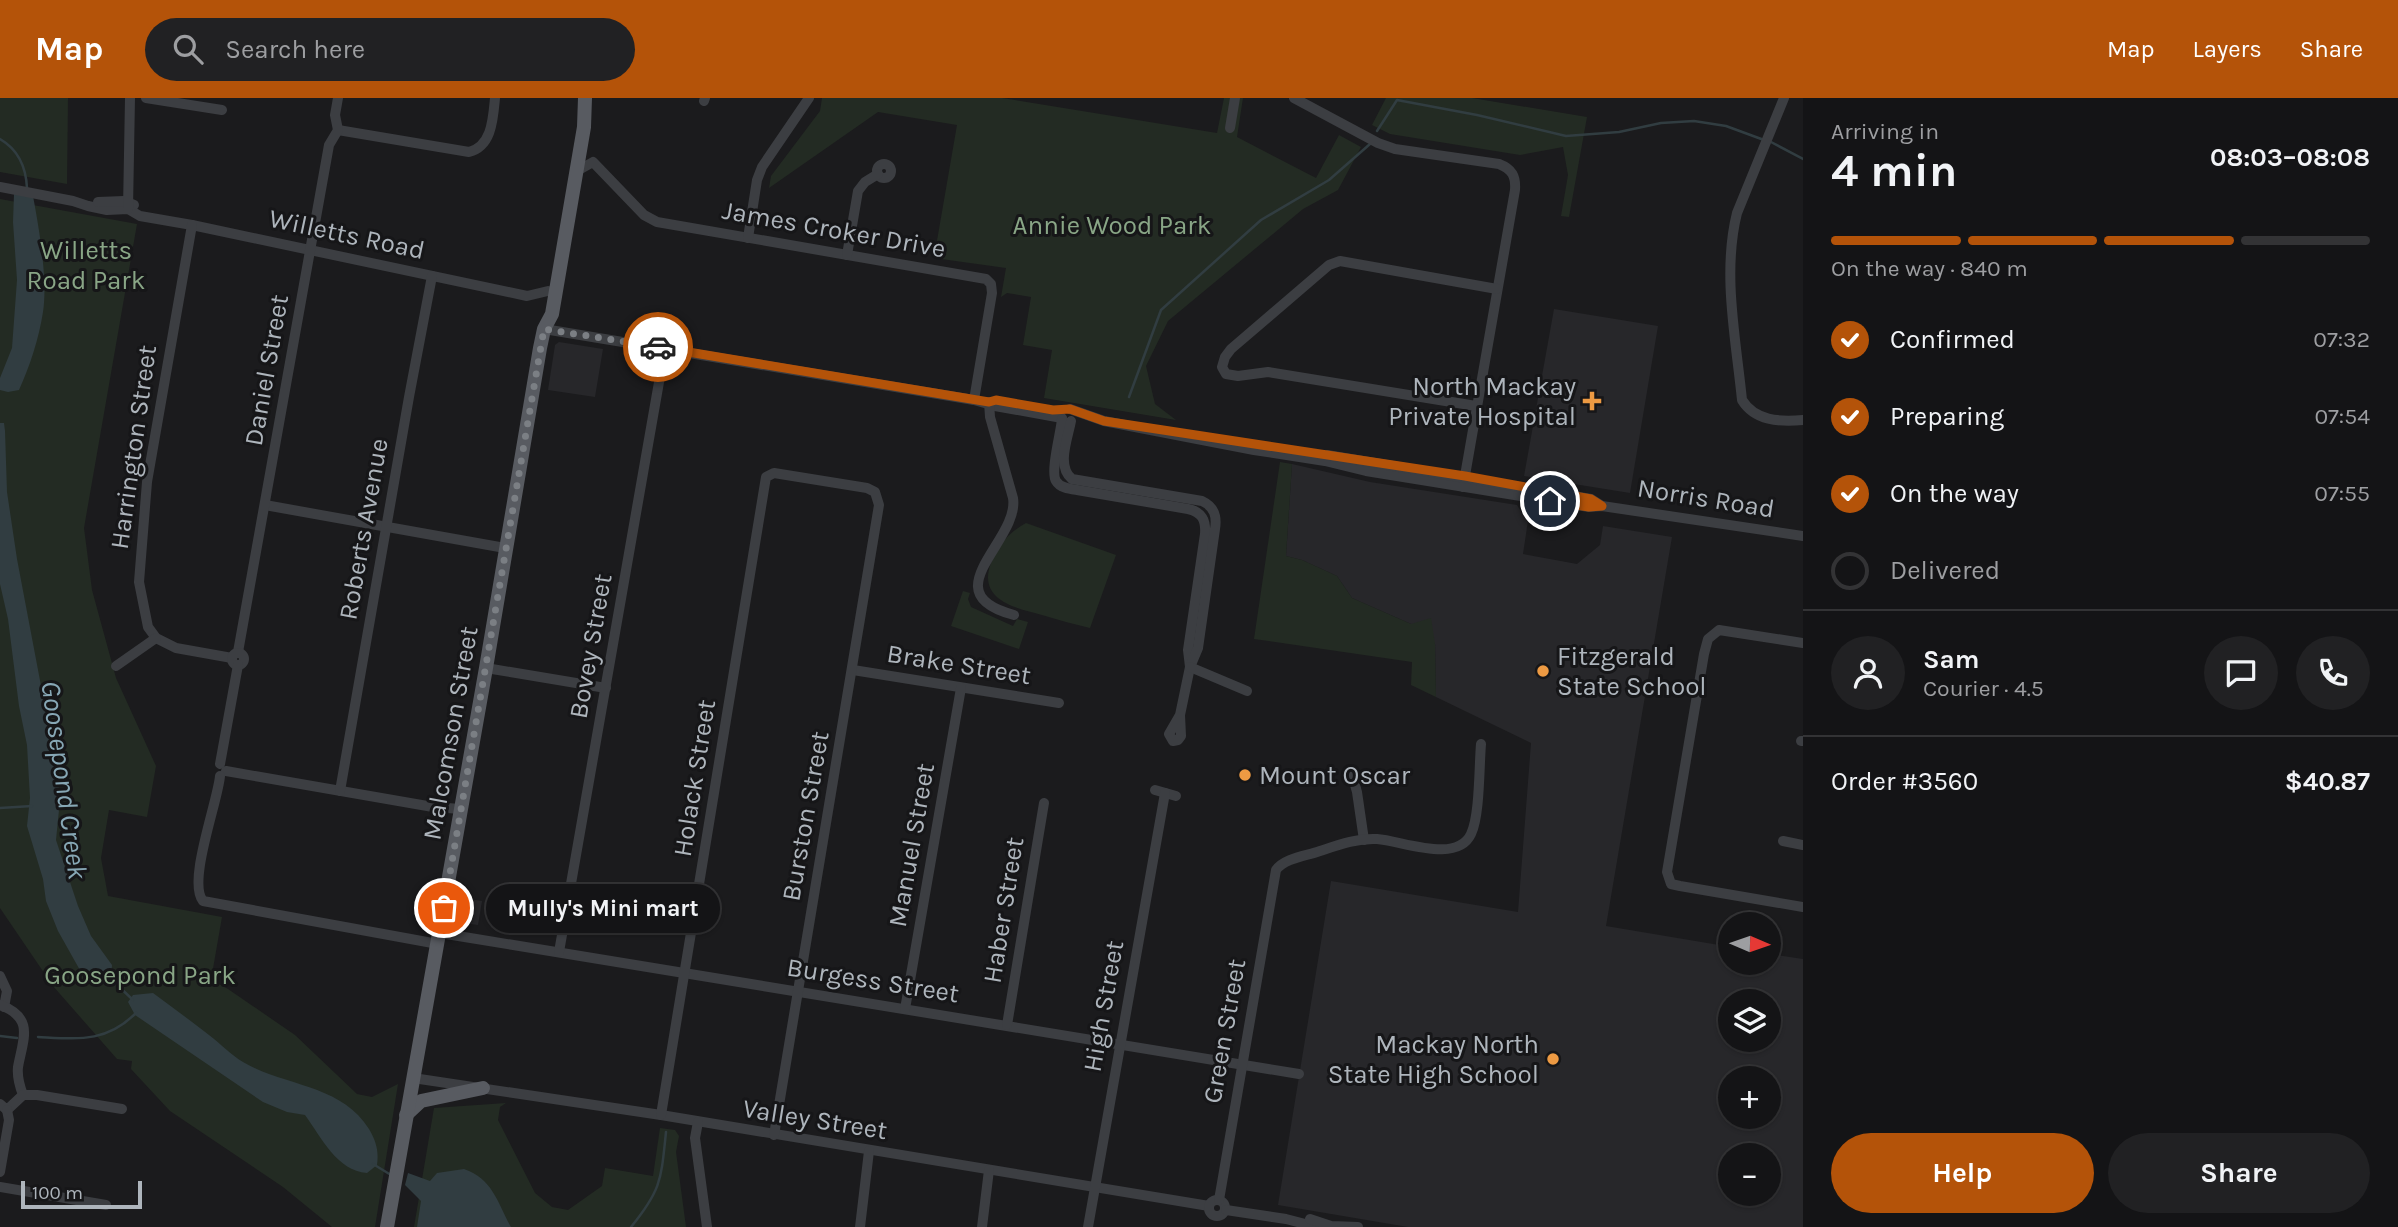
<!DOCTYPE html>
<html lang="en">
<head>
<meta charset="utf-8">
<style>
  body { margin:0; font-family:Karla,sans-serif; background:#212123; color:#f1f3f6; height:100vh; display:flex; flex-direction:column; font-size:26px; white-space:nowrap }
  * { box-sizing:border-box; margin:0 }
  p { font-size:23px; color:#9d9ea1 }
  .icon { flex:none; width:38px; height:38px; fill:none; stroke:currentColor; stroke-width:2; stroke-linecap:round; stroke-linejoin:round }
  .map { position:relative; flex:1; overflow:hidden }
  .details { display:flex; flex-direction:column; background:#141416; width:595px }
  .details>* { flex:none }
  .needle { width:46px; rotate:92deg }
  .controls { position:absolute; left:1718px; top:814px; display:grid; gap:14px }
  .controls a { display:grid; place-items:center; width:63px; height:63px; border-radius:50%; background:#141416; box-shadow:0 2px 5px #0004,0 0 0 2px #333335; font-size:35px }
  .scale { position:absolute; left:21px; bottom:18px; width:121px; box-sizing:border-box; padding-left:7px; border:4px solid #aeb5bc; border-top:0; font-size:19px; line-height:24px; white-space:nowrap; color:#aeb5bc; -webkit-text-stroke:5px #161618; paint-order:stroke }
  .pin { position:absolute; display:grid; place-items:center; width:60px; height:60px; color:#fff; margin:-30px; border:4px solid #fff; border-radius:50%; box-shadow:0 2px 7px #0007 }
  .courier { position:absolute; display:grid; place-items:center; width:70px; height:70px; margin:-35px; border:5px solid #b45309; border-radius:50%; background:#fff; color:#222; box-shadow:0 2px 9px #0007 }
  .bubble { position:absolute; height:49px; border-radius:24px; background:#141416; box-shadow:0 2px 5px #0004,0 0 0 2px #333335; font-size:23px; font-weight:700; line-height:49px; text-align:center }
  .head em { font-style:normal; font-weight:700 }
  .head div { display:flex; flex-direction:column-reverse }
  .head { display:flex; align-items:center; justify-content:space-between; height:119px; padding:0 28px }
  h1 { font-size:46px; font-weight:700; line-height:52px }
  .bar { display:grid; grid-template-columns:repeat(4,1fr); gap:10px 7px; align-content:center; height:84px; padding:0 28px }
  .bar i { height:9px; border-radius:5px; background:#333335 }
  .bar .current { background:#b45309 }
  .bar p { grid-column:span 4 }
  .line { display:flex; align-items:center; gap:18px; padding:0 28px; border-top:2px solid #333335 }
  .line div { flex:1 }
  .round { display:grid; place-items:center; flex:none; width:74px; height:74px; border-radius:37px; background:#212123 }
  ol { padding:0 28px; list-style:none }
  li { display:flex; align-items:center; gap:21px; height:77px }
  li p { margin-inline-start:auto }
  li .icon { padding:7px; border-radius:50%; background:#b45309; color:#fff; stroke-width:4 }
  li:last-child { color:#9d9ea1 }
  li i { width:38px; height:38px; border:4px solid #333335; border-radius:50% }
  .cta { display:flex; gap:14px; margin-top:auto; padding:14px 28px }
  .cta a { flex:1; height:80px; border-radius:42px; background:#b45309; color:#fff; font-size:28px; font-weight:700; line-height:80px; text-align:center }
  .cta a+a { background:#212123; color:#f1f3f6 }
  header { display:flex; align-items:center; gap:42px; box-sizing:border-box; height:98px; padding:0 35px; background:#b45309; color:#fff }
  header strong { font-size:33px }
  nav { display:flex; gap:38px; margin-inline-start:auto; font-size:24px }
  .search { width:490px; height:63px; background:#212123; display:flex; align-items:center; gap:18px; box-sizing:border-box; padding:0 24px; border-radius:38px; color:#9d9ea1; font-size:26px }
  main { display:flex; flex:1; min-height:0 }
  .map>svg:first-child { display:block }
</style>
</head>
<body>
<header>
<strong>Map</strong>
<div class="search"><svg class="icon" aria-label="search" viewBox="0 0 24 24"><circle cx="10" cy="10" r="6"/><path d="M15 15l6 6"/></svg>Search here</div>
<nav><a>Map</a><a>Layers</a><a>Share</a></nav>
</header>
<main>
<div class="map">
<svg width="1803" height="1129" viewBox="0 0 1803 1129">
  <rect width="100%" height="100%" fill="#1b1b1d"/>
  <!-- built -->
  <g fill="#27272a" fill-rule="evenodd">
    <path d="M1554 211 1658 228 1630 395 1524 378Z"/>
    <path d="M559 244 603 251 595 299 548 292 555 247Z"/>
    <path d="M1292 366 1370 384 1517 407 1522 415 1529 416 1523 456 1577 466 1600 447 1603 428 1672 439 1606 828 1731 849V864H1769V856L1803 861V1129H1408L1278 1107 1331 783 1518 814 1531 645 1436 599 1435 546 1411 526 1352 500 1337 478 1302 462 1286 458ZM1731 903H1769V942H1731ZM1731 980H1769V1018H1731ZM1731 1057H1769V1096H1731Z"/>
    <path d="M456 799 482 803 478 827 456 824 452 818Z"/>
  </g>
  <!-- green -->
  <g fill="#232b23">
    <path d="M0 0H68L67 86 0 74Z"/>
    <path d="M822 0H1002L1217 35 1224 0H1243L1237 39 1316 80 1339 37 1361 49 1338 92 1303 111 1168 223 1146 268 1155 306 1176 322 1044 300 1052 252 1023 247 1031 199 1007 195 1001 199 1006 170 934 160 957 27 878 14 769 90 771 78 820 13Z"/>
    <path d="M1386 0H1472L1587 19 1569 119 1561 118 1568 77 1563 49 1520 57 1390 36 1372 27Z"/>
    <path d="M0 101 137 126 84 430 92 492 116 580 156 668 147 719 109 712 101 760 108 798 222 819 211 882 228 891 295 937 357 996 372 999 398 986 375 1129H332L283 1089 170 1013 131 971 132 963 117 961 53 888 0 810Z"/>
    <path d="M1280 364 1292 366 1286 458 1302 462 1337 478 1352 500 1411 526 1431 520 1435 546 1436 599 1411 587 1412 564 1254 541Z"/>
    <path d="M1026 425 1116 457 1090 530C1074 526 1058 522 1042 517 1015 510 977 502 991 465 997 447 1010 434 1026 425Z"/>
    <path d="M963 493 970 495 968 501 971 509 1013 528 1017 521 1028 524 1019 551 951 528Z"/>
    <path d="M506 1005 500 1009 498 1022 535 1095 552 1109 568 1112 602 1088 605 1070 653 1078 660 1030 675 1032 679 1038 676 1054 686 1129H414L434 1010Z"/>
  </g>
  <!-- water -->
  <g fill="#313d41">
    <path d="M14 96 33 98C39 130 48 182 43 214 39 240 30 268 19 292L8 294 0 292V280L12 250 17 182 13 124Z"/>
    <path d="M0 325H4L5 333 7 394 17 461 42 593 54 642 60 702 56 742 78 808 91 838 112 867 111 880 101 883 81 874 58 833 46 803 43 781 27 728 30 700 27 647 19 608 8 521 0 486Z"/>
    <path d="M153 895C172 909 191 923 209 937 221 946 231 957 243 964 286 989 341 986 369 1031 376 1043 379 1053 377 1067L367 1075C337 1073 321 1039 305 1017L287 1014 263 1004 135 917 128 904 133 897Z"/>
    <path d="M464 1071C493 1081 497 1104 511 1129H417L421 1103 405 1087 408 1075 430 1083 437 1075Z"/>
  </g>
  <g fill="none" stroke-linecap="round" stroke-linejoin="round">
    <!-- stream -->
    <g stroke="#313d41" stroke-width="2.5">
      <path d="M1377 33 1397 2 1477 17 1566 38 1619 34 1661 25 1694 23 1726 28 1764 42"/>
      <path d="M0 41C19 52 26 69 27 90"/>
      <path d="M1771 44 1803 61"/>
      <path d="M1129 299 1161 212 1261 122 1329 82 1370 46"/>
      <path d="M0 710 32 708"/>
      <path d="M108 878 133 902"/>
      <path d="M0 938 17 940"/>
      <path d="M38 939C78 941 106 945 136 915"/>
      <path d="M373 1066 391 1077"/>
      <path d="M631 1129C662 1091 661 1081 666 1034"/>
    </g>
    <!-- minor -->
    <g stroke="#3c3e42" stroke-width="10">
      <path d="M146 0 222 12"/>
      <path d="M1294 0 1378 45 1395 51 1499 66C1512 71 1516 78 1515 92L1463 389"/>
      <path d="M1784 0 1737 115C1722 175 1736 241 1742 302 1755 323 1779 324 1803 322"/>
      <path d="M704 3 705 0"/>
      <path d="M1230 30 1235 0"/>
      <path d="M338 32 469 54C492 48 493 21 495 0"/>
      <circle cx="884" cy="73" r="7"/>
      <path d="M577 73 593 64 644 117 657 124 986 181 991 186 992 195 974 302"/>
      <path d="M0 89 73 103 88 108 107 112 128 111 140 118 192 127 527 198 548 193"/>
      <path d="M98 104 124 103 134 107"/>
      <path d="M128 111 130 0"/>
      <path d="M192 127 147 384 139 484 148 529 156 540 176 550 232 560"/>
      <path d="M748 140 757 82 762 69 809 0"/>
      <path d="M847 157 858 93 865 84 878 76"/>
      <path d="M544 231 974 302 995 308 1062 320"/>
      <path d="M989 304 990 319 1013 400C1020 443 930 495 1014 517"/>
      <path d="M1476 308 1268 274 1238 278 1226 276 1222 269 1225 259 1231 251 1329 167 1340 163 1497 191"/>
      <path d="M1070 311 1104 323 1254 352 1325 363 1366 373 1589 409 1602 408 1803 438"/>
      <path d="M1062 321C1061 334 1050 374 1056 383 1060 390 1070 391 1077 392L1188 411C1202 414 1206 422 1205 436L1188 552 1190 569"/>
      <path d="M1071 323C1068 340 1056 368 1072 381L1202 403C1215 409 1217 419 1215 431L1198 550 1190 569 1180 617 1181 638 1178 642 1173 643 1169 636 1180 617"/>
      <path d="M1327 357 1591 401 1602 408"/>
      <path d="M265 407 505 450"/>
      <path d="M1803 545 1719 532 1708 541 1704 556 1667 774 1671 786 1680 788 1803 809"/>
      <path d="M238 554 329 47 338 32 335 17 338 0"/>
      <circle cx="238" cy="561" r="6"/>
      <path d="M116 568 156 540"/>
      <path d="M1190 569 1247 593"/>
      <path d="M486 570 606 590"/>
      <path d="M853 572 1059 605"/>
      <path d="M1801 643H1803"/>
      <path d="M220 666 238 567"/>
      <path d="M226 673 433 709 461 711"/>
      <path d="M1351 673 1357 694 1364 742"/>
      <path d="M220 678C218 703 187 784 203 803L438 846"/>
      <path d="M1155 692 1176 698"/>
      <path d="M340 693 409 299 432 178"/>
      <path d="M1783 743 1803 747"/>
      <path d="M440 835 1299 976"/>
      <path d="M559 854 665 250"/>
      <path d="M0 878 7 893 4 909"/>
      <path d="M0 907C35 920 23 941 18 969 17 978 20 989 23 997"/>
      <path d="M905 911 961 590"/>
      <path d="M1007 927 1044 705"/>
      <path d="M413 980 661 1017 1209 1108"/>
      <path d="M0 1006 7 1012 23 997H37L122 1011"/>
      <path d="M661 1017 766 379 774 375 867 390 875 394 879 407 774 1037"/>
      <path d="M698 1024 695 1040 707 1129"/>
      <path d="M0 1074 9 1022 7 1012"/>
      <path d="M0 1089 106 1107"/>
      <circle cx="1217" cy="1110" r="8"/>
      <path d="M1219 1102 1276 772C1285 760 1306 758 1320 753 1338 747 1357 740 1377 741 1403 743 1457 766 1471 736 1480 717 1479 669 1481 646"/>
      <path d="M1226 1112 1286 1121 1317 1129"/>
      <path d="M1310 1121 1331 1128 1358 1129"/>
      <path d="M860 1129 869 1053"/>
      <path d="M982 1129 989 1072"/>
      <path d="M1088 1129 1165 695"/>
    </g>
    <!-- major -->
    <g stroke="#585b61" stroke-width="14">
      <path d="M406 1017 421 1003 483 990"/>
      <path d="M387 1129 486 570 540 250 544 231 552 216 584 29 585 0"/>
    </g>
  </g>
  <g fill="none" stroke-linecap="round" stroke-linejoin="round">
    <!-- done -->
    <path stroke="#7b7f84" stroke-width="7" stroke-dasharray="0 12.6" d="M444 810 544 231 658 249"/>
    <!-- route -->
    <path stroke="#b45309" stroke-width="9" d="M658 249 989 304 996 302 1053 312 1070 311 1104 323 1465 378 1591 401 1602 408 1589 409 1550 403"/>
  </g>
  <!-- markers -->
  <g fill="#ed9a43" stroke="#161618" stroke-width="2.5">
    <path d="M1588.5 292.5h7v7h7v7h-7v7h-7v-7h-7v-7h7z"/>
    <circle cx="1543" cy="573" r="7"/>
    <circle cx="1245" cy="677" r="7"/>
    <circle cx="1553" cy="961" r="7"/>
  </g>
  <g text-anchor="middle" stroke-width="6" stroke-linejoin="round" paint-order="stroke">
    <!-- park labels -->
    <g font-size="26" fill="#89a686" stroke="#161618">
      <text x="1112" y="136">Annie Wood Park</text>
      <text x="86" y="161">Willetts<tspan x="86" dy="30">Road Park</tspan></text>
      <text x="140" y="886">Goosepond Park</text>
    </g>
    <!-- street labels -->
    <g font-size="26" fill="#aeb5bc" stroke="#161618">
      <text transform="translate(834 131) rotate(10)" y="9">James Croker Drive</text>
      <text transform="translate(347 136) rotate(12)" y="9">Willetts Road</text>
      <text transform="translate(266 272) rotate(-80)" y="9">Daniel Street</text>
      <text transform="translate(133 349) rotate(-82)" y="9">Harrington Street</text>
      <text transform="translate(1706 400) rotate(9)" y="9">Norris Road</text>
      <text transform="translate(363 431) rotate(-80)" y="9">Roberts Avenue</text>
      <text transform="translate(590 548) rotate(-80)" y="9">Bovey Street</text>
      <text transform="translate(959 566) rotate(9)" y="9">Brake Street</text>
      <text transform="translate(450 635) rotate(-80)" y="9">Malcomson Street</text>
      <text transform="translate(694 680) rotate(-81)" y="9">Holack Street</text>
      <text transform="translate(805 718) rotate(-80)" y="9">Burston Street</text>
      <text transform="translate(911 747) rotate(-80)" y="9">Manuel Street</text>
      <text transform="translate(1003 812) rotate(-81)" y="9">Haber Street</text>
      <text transform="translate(873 882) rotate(9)" y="9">Burgess Street</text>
      <text transform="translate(1103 908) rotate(-80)" y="9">High Street</text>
      <text transform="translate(1224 933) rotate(-80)" y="9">Green Street</text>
      <text transform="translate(815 1021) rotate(9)" y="9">Valley Street</text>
    </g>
    <!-- poi labels -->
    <g font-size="26" fill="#aeb5bc" stroke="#161618" text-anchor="end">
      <text x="1576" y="297">North Mackay<tspan x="1576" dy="30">Private Hospital</tspan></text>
      <text x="1557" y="567" text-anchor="start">Fitzgerald<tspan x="1557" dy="30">State School</tspan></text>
      <text x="1259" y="686" text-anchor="start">Mount Oscar</text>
      <text x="1539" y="955">Mackay North<tspan x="1539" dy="30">State High School</tspan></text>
    </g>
    <!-- water labels -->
    <g font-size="28" font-style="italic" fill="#87a7b5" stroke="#161618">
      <text transform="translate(65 682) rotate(82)" y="10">Goosepond Creek</text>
    </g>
  </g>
</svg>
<div class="controls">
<a><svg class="needle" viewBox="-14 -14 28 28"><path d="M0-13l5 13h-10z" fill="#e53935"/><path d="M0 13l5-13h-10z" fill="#9d9ea1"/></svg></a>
<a><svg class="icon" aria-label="layers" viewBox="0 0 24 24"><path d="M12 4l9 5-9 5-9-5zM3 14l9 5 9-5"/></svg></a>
<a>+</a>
<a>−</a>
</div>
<div class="scale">100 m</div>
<div class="pin" style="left:444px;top:810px;background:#ea580c"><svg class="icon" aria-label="bag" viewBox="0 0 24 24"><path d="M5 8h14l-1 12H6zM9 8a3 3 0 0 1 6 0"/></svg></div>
<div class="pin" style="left:1550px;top:403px;background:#1f2937"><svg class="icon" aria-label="home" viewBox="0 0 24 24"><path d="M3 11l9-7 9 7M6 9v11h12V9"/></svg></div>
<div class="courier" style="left:658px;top:249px"><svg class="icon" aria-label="car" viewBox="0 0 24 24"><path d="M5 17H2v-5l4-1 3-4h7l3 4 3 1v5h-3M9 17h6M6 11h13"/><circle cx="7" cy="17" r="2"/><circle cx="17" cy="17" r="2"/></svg></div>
<div class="bubble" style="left:486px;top:786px;width:234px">Mully's Mini mart</div>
</div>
<section class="details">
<div class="head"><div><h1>4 min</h1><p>Arriving in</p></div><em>08:03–08:08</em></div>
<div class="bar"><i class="current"></i><i class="current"></i><i class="current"></i><i></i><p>On the way · 840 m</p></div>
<ol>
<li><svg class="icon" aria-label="check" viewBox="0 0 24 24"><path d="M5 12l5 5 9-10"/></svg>Confirmed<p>07:32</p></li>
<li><svg class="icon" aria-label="check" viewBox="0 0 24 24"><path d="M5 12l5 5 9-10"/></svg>Preparing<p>07:54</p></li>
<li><svg class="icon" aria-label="check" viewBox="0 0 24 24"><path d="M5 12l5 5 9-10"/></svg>On the way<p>07:55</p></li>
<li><i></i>Delivered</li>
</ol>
<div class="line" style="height:126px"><a class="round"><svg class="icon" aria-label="person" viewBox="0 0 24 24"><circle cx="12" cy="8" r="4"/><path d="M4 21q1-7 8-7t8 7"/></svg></a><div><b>Sam</b><p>Courier · 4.5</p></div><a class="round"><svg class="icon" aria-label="chat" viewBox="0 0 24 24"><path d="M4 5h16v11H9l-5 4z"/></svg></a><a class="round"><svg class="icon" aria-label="phone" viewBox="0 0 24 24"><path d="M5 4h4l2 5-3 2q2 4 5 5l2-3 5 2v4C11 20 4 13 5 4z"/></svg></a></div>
<div class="line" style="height:91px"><div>Order #3560</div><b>$40.87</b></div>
<div class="cta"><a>Help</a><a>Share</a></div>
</section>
</main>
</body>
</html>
